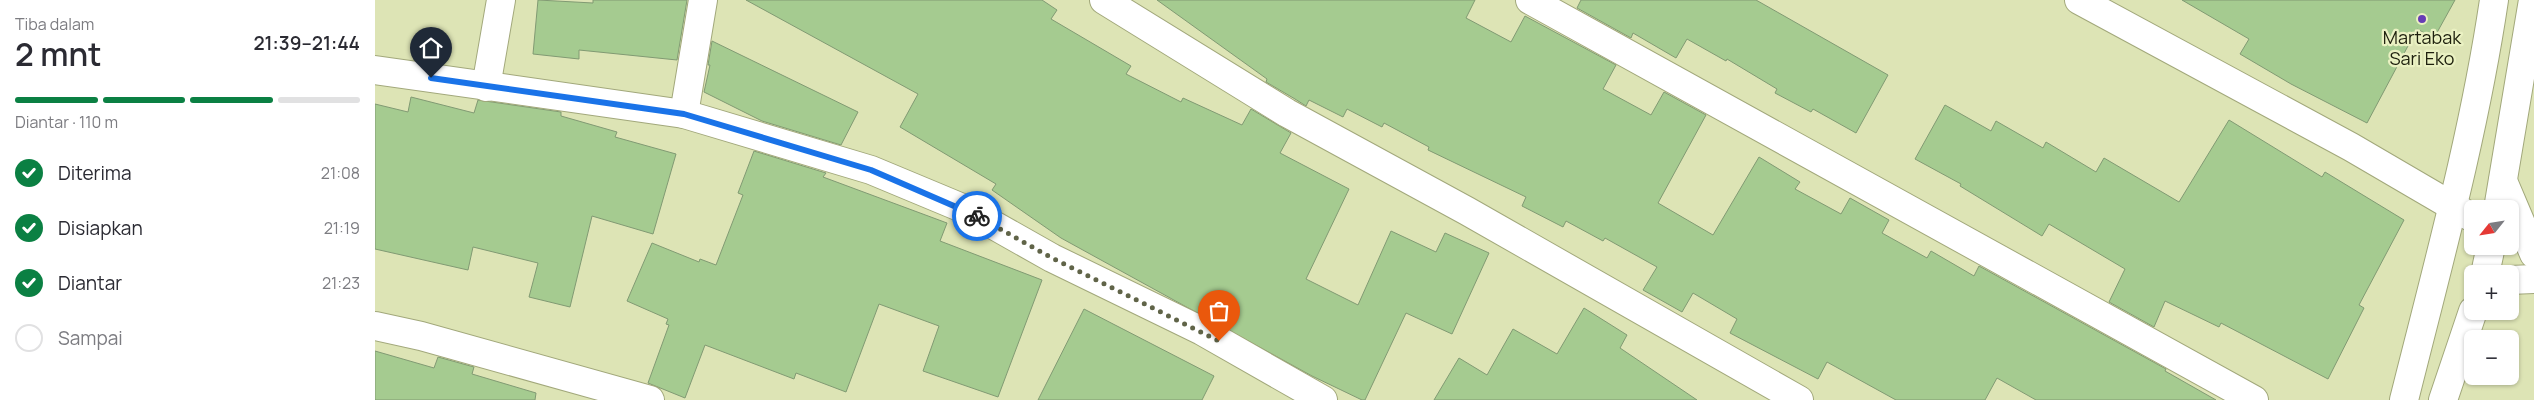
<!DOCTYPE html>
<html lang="id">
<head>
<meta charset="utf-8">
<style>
  body { margin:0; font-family:Manrope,sans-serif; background:#f7f7f7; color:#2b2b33; height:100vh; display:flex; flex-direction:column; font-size:19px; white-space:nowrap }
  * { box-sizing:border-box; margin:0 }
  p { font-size:16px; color:#7c7c81 }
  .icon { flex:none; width:28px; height:28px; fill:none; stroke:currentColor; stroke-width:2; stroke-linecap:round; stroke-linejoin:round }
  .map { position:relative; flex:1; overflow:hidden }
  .sheet { display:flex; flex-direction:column; background:#fff; width:375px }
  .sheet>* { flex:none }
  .needle { width:32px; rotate:240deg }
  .controls { position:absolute; left:2089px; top:200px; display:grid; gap:10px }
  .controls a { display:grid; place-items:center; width:55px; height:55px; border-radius:8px; background:#fff; box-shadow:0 1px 4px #0004; font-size:25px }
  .pin { position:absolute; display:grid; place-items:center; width:42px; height:42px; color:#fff; margin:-51px -21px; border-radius:50% 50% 50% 0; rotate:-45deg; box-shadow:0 0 5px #0007 }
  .pin .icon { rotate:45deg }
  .courier { position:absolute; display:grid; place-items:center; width:50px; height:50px; margin:-25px; border:4px solid #1a73e8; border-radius:50%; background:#fff; color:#222; box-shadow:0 1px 6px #0007 }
  .head em { font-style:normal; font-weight:600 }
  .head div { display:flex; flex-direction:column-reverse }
  .head { display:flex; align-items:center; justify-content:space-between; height:85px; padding:0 15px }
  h1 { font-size:32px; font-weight:600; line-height:38px }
  .bar { display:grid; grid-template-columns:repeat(4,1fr); gap:8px 5px; align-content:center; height:60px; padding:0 15px }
  .bar i { height:6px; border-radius:4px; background:#e1e1e2 }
  .bar .current { background:#0b8043 }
  .bar p { grid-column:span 4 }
  ol { padding:0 15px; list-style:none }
  li { display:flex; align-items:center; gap:15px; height:55px }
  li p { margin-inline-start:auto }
  li .icon { padding:5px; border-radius:50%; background:#0b8043; color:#fff; stroke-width:4 }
  li:last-child { color:#7c7c81 }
  li i { width:28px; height:28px; border:2px solid #e1e1e2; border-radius:50% }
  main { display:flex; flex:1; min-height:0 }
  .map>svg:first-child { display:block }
</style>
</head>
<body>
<main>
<section class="sheet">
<div class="head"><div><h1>2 mnt</h1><p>Tiba dalam</p></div><em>21:39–21:44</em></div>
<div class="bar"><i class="current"></i><i class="current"></i><i class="current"></i><i></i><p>Diantar · 110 m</p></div>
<ol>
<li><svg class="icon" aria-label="check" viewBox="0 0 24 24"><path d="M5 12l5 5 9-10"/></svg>Diterima<p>21:08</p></li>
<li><svg class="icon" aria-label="check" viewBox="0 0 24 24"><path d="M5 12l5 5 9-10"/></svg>Disiapkan<p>21:19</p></li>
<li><svg class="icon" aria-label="check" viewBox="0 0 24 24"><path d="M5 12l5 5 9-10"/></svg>Diantar<p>21:23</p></li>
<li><i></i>Sampai</li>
</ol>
</section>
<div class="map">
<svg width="2159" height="400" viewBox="0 0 2159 400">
  <rect width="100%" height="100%" fill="#dde4b5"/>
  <!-- building -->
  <g fill="#a5cb90" stroke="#819a73">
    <path d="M163 0 218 3V0H312L302 60 204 50V59L158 54Z"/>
    <path d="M371 0H667L682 10 676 19 756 66 751 74 806 102 808 98 867 125 876 109 916 133 905 153 974 189 931 279 983 305 1016 231 1061 252 1070 233 1114 253 1077 334 1031 313 990 400H987L937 376 686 238 617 190 621 184 525 127 543 94Z"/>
    <path d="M782 0H1100L1091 18 1136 42 1150 16 1241 65 1228 89 1276 115 1289 92 1331 115 1283 203 1338 235 1384 157 1425 182 1420 189 1466 214 1475 198 1514 220 1507 233 1552 258 1556 251 1599 276 1604 266 1791 369 1790 371 1841 400H1661L1622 378 1610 400H1521L1452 362 1443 379 1355 333 1362 319 1318 293 1307 312 1268 290 1282 267 1230 238 1228 241 1191 221 1188 227 1147 206 1151 197 1053 150 1054 147 1009 123 1007 127 972 109 968 117 934 100 931 106 920 99 891 82 892 79Z"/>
    <path d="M1206 0H1381L1513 75 1481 133 1438 109 1436 112 1400 93 1402 89 1352 59 1351 61 1312 39 1301 58 1258 33 1256 38 1202 8Z"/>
    <path d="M1807 0H2080L2059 38 2042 29 1992 123 1916 84 1865 54 1874 39Z"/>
    <path d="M337 41 483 112 466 145 387 121 329 92 335 65H333Z"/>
    <path d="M36 97 99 113 103 100 186 112V116L242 132 240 137 301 154 278 234 217 216 195 307 154 297 163 263 98 247 93 270 0 249V104L33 112Z"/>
    <path d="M1570 105 1616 131 1621 121 1668 148 1671 142 1721 172 1729 158 1804 202 1854 120 1947 177 1950 172 2029 220 1984 305 1989 308 1953 379 1846 323 1844 327 1790 301 1779 327 1734 302 1750 269 1674 224 1667 236 1585 186 1586 184 1540 159Z"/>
    <path d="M379 151 451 173 448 177 572 223 565 241 667 280 623 397 548 371 564 326 504 304 471 392 421 373 419 379 330 345 310 398 273 383 294 325 291 324 293 319 252 301 277 243 324 262 325 259 341 265 368 195 363 193Z"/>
    <path d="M1209 308 1252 335 1245 348 1322 400H1059L1084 358 1112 375 1138 329 1182 354Z"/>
    <path d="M709 309 839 376 827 400H663Z"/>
    <path d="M0 351 59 368 63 357 99 367 97 374 161 393 160 400H0Z"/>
  </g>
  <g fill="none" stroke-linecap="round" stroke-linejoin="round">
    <defs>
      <g id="minor">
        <path d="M729 0 912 113 1092 211 1424 400"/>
        <path d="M1155 0 1879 400"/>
        <path d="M1704 0 1976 147 2077 206"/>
        <path d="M0 70 309 114 496 170 592 210 677 258 827 331 948 400"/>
        <path d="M111 87 126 0"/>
        <path d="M309 114 328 0"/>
        <path d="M0 326 46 336 275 400"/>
      </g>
      <g id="secondary">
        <path d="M2128 181 2159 254"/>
        <path d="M2077 206 2098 218"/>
        <path d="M2123 209 2158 0"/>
        <path d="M2110 274 2116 246"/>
        <path d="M2135 280 2159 279"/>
        <path d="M2029 400C2062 268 2099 135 2119 0"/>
        <path d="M2068 400 2098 311"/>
      </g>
    </defs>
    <!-- minor casing -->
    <use href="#minor" stroke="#a2a87b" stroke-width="30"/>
    <!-- secondary casing -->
    <use href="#secondary" stroke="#a2a87b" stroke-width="30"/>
    <!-- minor -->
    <use href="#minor" stroke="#fff" stroke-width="28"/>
    <!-- secondary -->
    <use href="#secondary" stroke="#fff" stroke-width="28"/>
  </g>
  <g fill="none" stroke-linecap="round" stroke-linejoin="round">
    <!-- done -->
    <path stroke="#606448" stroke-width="5" stroke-dasharray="0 9" d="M602 216 677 258 844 341"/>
    <!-- route -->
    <path stroke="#1a73e8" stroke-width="6" d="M56 78 309 114 496 170 602 216"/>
  </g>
  <!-- markers -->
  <circle fill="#673db5" stroke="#eaf1c2" stroke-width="2" cx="2047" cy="19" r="5"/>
  <g text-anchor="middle" stroke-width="4.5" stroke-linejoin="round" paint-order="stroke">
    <!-- poi labels -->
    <g font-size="18" fill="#1d1f0d" stroke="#eaf1c2">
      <text x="2047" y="44">Martabak<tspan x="2047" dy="21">Sari Eko</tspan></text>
    </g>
  </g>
</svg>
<div class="controls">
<a><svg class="needle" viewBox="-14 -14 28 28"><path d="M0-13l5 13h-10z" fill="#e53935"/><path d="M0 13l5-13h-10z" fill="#7c7c81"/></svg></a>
<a>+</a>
<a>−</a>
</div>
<div class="pin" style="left:844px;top:341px;background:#ea580c"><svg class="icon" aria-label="bag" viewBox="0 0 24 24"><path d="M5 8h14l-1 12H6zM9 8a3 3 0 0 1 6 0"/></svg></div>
<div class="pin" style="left:56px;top:78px;background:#1f2937"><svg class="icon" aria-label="home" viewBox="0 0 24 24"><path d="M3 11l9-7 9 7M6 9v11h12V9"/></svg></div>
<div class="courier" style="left:602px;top:216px"><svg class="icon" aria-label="bike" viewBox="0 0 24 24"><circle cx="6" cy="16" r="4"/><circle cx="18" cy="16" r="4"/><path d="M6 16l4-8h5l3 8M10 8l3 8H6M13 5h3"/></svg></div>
</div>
</main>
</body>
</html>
